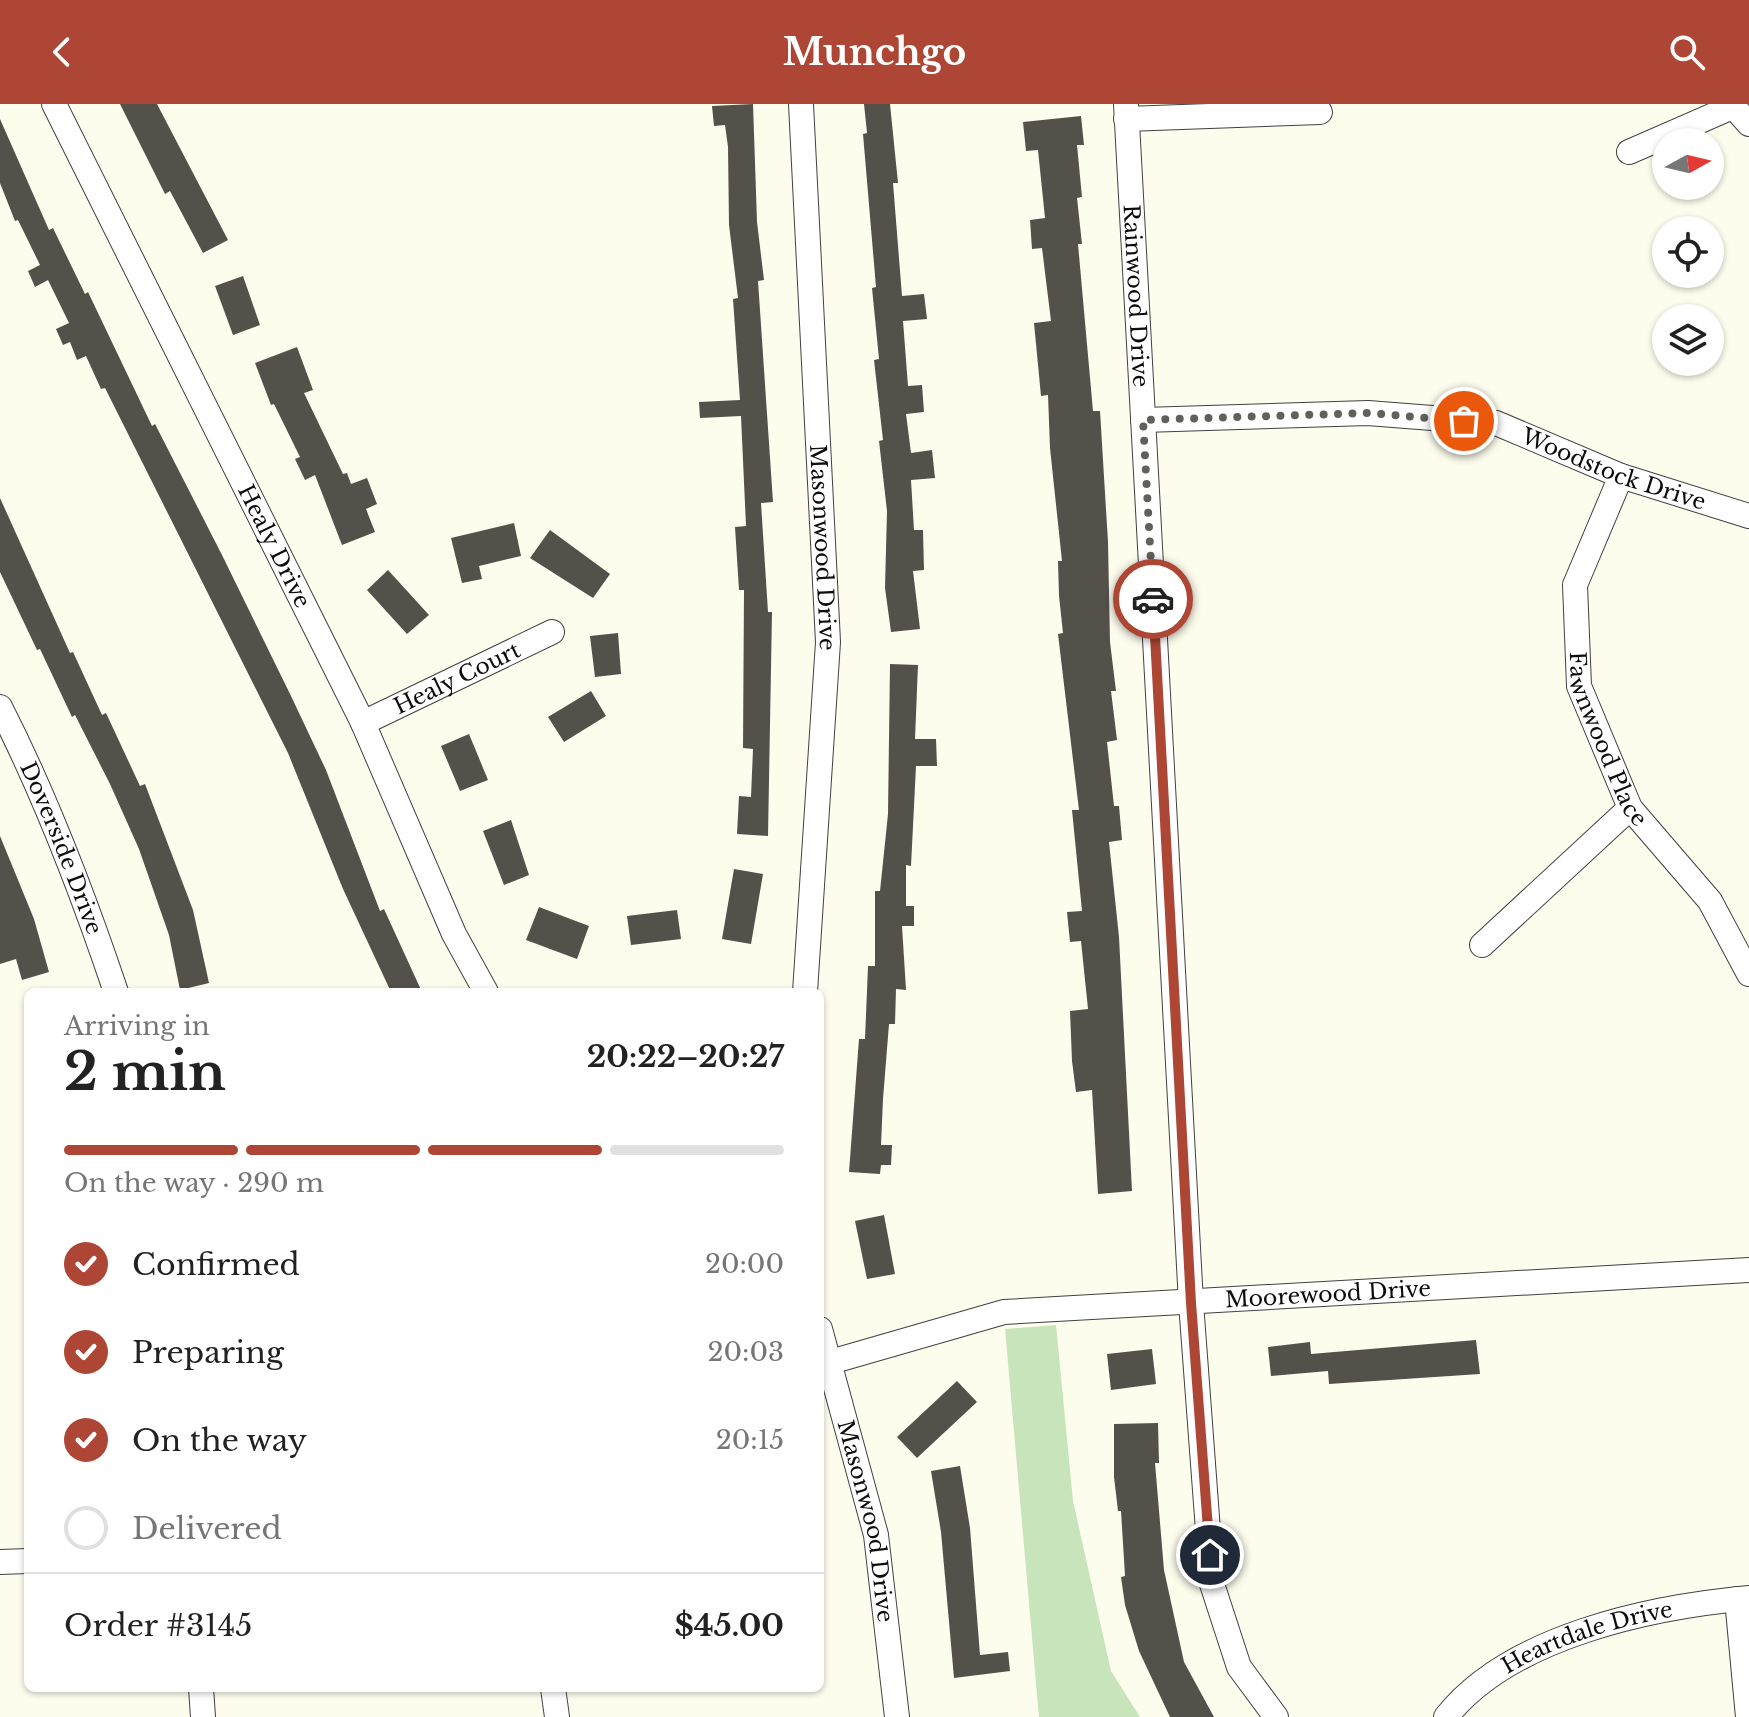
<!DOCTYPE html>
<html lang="en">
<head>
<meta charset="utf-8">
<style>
  body { margin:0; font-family:"Libre Baskerville",serif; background:#f2f2f2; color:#222; height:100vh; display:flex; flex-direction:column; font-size:30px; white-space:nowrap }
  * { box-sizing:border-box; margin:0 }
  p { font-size:26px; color:#767676 }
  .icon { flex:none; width:44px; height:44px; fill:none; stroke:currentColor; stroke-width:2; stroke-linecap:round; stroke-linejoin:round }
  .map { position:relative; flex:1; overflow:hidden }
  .sheet { position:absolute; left:24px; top:884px; width:800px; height:704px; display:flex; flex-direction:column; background:#fff; border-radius:12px; box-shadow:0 2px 6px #0004 }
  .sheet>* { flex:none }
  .needle { width:52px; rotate:82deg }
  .tools { position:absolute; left:1652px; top:24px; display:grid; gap:16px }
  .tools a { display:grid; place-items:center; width:72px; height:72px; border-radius:50%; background:#fff; box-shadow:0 2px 6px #0004; font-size:40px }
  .pin { position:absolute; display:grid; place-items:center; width:68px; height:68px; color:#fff; margin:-34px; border:4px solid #fff; border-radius:50%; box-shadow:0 2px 8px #0007 }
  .courier { position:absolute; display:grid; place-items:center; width:80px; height:80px; margin:-40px; border:6px solid #ad4634; border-radius:50%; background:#fff; color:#222; box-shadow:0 2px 10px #0007 }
  .head em { font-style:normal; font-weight:700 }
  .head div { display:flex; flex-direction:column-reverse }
  .head { display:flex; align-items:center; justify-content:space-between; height:136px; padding:0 40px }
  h1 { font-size:52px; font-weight:700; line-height:60px }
  .bar { display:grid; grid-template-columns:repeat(4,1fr); gap:12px 8px; align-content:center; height:96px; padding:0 40px }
  .bar i { height:10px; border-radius:6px; background:#e0e0e0 }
  .bar .current { background:#ad4634 }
  .bar p { grid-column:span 4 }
  .line { display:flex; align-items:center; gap:20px; padding:0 40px; border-top:2px solid #e0e0e0 }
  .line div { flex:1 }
  ol { padding:0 40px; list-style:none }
  li { display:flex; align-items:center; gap:24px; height:88px }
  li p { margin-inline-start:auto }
  li .icon { padding:8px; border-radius:50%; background:#ad4634; color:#fff; stroke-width:4 }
  li:last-child { color:#767676 }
  li i { width:44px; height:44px; border:4px solid #e0e0e0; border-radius:50% }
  header { display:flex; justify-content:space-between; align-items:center; height:104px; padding:0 40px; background:#ad4634; color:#fff; font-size:36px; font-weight:700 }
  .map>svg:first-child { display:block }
</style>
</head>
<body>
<header><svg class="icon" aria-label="back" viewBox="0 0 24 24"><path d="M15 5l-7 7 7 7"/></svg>Munchgo<svg class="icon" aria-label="search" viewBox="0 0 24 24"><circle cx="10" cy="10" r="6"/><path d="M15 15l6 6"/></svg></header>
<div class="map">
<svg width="1749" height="1613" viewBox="0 0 1749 1613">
  <rect width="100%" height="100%" fill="#fdfdee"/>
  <!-- green -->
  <path fill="#c8e4bb" d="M1056 1221 1073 1397 1111 1567 1140 1613H1039L1005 1225Z"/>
  <!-- building -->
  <g fill="#54504a">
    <path d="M120 0H157L228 136 203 149 170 87 165 90Z"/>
    <path d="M753 0 757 118 764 176 758 177 773 398 761 399 768 508H772L768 732 737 730 739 692 751 693 753 645 743 644 744 486H739L735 423 746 422 741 312 700 314 699 298 740 296 733 195 738 194 729 121 728 43 725 21 714 22 712 2Z"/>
    <path d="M864 0H890L898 79H893L902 192 924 190 927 215 903 217 908 282 922 281 924 308 906 310 911 349 932 346 935 374 911 376 914 426H923L924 466 913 467 920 525 891 528 885 484 887 407 879 337 883 336 874 256 879 255 872 184 876 183 863 30 867 29Z"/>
    <path d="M1081 12 1084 41H1077L1082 93 1077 94 1082 140H1078L1093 307H1100L1108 438 1110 538 1116 587H1111L1117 636 1107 638 1114 702H1119L1122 736 1109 738 1119 833 1132 1087 1098 1090 1092 986 1076 988 1072 957 1070 907 1088 905 1081 837 1070 838 1067 808 1082 807 1072 706H1079L1058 530 1063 529 1059 492 1058 457H1062L1050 344 1048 291 1041 292 1034 219 1051 217 1042 144 1032 145 1030 116 1045 114 1038 46 1026 47 1023 18Z"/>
    <path d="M0 15 49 126 53 124 85 190 88 188 152 322 155 320 222 451 291 592 326 666 380 807 384 805 422 888H391L343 785 288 649 105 284 101 285 86 252 77 256 70 238 63 241 56 225 69 219 48 176 35 183 28 167 40 161 18 116 15 117 0 79Z"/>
    <path d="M243 172 260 221 233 231 215 182Z"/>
    <path d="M297 243 313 286 304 289 343 370 347 369 351 380 367 374 377 400 366 405 375 428 342 441 315 371 305 376 295 355 300 353 274 300 271 301 255 259Z"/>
    <path d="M0 394 70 549 73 548 102 611 106 609 140 682 145 680 193 806 209 879 180 886 169 831 139 745 110 680 75 611 72 613 40 545 37 546 0 468Z"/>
    <path d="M514 419 521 452 479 462 482 475 462 479 451 434Z"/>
    <path d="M550 426 610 470 593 494 530 454Z"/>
    <path d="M388 466 429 511 407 530 367 486Z"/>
    <path d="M618 529 621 570 595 573 590 532Z"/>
    <path d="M890 560 918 561 915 635H936L937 662H916L911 762 906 761V802H914V822H902L906 886 896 885 895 920H889L883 995 881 1041H892L891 1061H881L880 1070 849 1068 859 935H865L868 862H875V787H880L888 710Z"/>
    <path d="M591 587 606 612 564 638 548 613Z"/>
    <path d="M469 630 488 676 460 687 441 642Z"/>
    <path d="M511 716 529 771 504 781 483 727Z"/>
    <path d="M0 732 34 815 49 868 22 876 16 855 0 860Z"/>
    <path d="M734 765 763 770 751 840 722 835Z"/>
    <path d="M539 803 589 822 577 855 526 836Z"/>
    <path d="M677 806 681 835 631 841 627 812Z"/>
    <path d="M884 1111 895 1170 867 1175 855 1117Z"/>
    <path d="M1476 1236 1480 1270 1329 1280 1328 1267 1271 1272 1268 1243 1310 1238 1311 1250Z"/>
    <path d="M1152 1245 1156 1280 1111 1286 1107 1250Z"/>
    <path d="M957 1277 977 1298 917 1354 897 1333Z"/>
    <path d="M1158 1319 1159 1359H1155L1164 1466 1184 1558 1214 1613H1170L1139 1547 1125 1501 1121 1473 1125 1472 1121 1407H1118L1114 1373V1320Z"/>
    <path d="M960 1362 970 1424 980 1551 1008 1548 1010 1567 954 1574 941 1428 931 1367Z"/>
  </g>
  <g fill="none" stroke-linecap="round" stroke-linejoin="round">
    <defs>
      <g id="street">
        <path id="s1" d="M54 0 363 619 454 830 486 888"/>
        <path id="s2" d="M801 0 828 538 805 888"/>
        <path id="s3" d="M1126 0 1191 1199 1212 1480 1239 1563 1276 1613"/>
        <path d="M1731 0 1749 20"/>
        <path d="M1126 15 1320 8"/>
        <path d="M1629 48 1732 3"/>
        <path id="s4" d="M1143 316 1368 309 1496 319 1621 372 1749 412"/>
        <path id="s5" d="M1621 372 1575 481 1579 582 1630 704 1710 797 1749 870"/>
        <path id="s6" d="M0 603C47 695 83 790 116 888"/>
        <path id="s7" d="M363 619 552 528"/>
        <path d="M1482 841 1630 704"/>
        <path id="s8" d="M820 1225 876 1431 897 1613"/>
        <path id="s9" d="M820 1261 1004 1208 1749 1166"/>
        <path d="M0 1458 28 1457"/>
        <path d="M1737 1495 1748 1613"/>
        <path d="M201 1584 203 1613"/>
        <path d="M553 1584 557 1613"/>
        <path id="s10" d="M1446 1613C1510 1532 1651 1503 1749 1494"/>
      </g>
    </defs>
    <!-- street casing -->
    <use href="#street" stroke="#404040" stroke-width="26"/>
    <!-- street -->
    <use href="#street" stroke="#fff" stroke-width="24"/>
  </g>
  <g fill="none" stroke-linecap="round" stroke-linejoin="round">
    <!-- done -->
    <path stroke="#61615c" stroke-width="8" stroke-dasharray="0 14.4" d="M1153 495 1143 316 1368 309 1464 317"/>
    <!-- route -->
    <path stroke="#ad4634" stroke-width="10" d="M1153 495 1191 1199 1210 1451"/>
  </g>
  <g text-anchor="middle" stroke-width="8" stroke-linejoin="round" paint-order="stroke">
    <!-- street labels -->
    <g font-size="22" fill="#0d0d0d" stroke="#fff">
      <text dy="8" stroke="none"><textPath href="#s3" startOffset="192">Rainwood Drive</textPath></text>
      <text dy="8" stroke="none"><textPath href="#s4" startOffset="480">Woodstock Drive</textPath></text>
      <text dy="8" stroke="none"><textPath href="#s1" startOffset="494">Healy Drive</textPath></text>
      <text dy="8" stroke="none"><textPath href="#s2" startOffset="444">Masonwood Drive</textPath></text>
      <text dy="8" stroke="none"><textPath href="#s7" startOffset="104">Healy Court</textPath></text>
      <text dy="8" stroke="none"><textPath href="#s5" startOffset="278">Fawnwood Place</textPath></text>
      <text dy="8" stroke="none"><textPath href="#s6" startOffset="154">Doverside Drive</textPath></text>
      <text dy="8" stroke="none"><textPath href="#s9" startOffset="516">Moorewood Drive</textPath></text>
      <text dy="8" stroke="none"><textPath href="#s8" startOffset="198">Masonwood Drive</textPath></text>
      <text dy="8" stroke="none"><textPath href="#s10" startOffset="166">Heartdale Drive</textPath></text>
    </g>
  </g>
</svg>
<div class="tools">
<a><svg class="needle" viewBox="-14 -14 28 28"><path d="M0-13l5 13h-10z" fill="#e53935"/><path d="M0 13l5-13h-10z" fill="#767676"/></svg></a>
<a><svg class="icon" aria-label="locate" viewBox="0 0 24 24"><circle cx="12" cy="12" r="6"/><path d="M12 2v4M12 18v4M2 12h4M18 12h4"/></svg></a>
<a><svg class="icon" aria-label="layers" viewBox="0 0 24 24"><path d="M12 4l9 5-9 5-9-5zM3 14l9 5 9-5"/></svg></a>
</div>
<div class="pin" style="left:1464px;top:317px;background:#ea580c"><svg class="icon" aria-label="bag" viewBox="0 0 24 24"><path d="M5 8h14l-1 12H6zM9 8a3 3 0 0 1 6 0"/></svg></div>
<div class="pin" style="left:1210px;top:1451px;background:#1f2937"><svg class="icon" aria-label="home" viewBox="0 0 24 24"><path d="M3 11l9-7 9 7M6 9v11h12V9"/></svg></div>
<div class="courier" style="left:1153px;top:495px"><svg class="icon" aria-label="car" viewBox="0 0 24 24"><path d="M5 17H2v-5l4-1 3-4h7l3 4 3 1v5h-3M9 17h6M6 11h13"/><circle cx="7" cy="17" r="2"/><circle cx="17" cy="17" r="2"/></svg></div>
<section class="sheet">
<div class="head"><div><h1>2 min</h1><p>Arriving in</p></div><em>20:22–20:27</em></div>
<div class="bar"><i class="current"></i><i class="current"></i><i class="current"></i><i></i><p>On the way · 290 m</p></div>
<ol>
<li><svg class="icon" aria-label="check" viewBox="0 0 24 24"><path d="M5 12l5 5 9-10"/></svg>Confirmed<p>20:00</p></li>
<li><svg class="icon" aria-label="check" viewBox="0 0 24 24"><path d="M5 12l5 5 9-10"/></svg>Preparing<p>20:03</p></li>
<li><svg class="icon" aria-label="check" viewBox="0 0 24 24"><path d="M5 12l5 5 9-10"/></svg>On the way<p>20:15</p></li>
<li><i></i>Delivered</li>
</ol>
<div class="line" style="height:104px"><div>Order #3145</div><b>$45.00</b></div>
</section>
</div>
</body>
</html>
